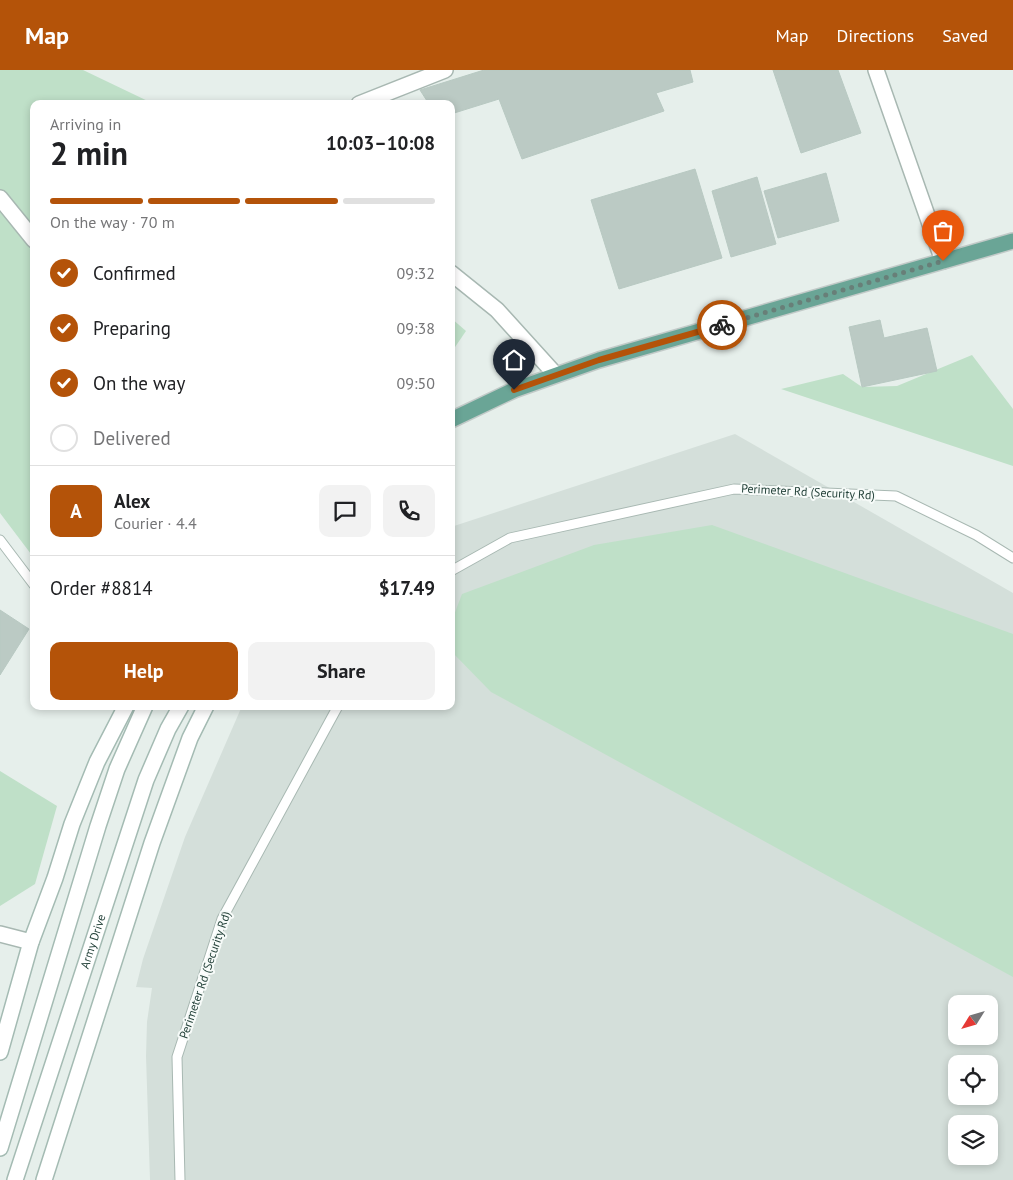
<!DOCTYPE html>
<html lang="en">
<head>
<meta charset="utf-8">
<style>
  body { margin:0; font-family:"PT Sans",sans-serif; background:#f2f2f2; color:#202124; height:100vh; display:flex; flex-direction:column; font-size:19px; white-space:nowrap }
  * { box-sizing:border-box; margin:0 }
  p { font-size:16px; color:#757577 }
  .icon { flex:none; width:28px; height:28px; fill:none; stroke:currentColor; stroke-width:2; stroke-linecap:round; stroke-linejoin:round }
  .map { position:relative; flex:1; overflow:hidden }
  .panel { position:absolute; left:30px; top:30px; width:425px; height:610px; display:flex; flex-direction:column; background:#fff; border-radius:10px; box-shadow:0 2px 8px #0003 }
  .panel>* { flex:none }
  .needle { width:32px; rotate:233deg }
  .buttons { position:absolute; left:948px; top:925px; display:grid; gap:10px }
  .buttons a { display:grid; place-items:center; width:50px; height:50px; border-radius:10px; background:#fff; box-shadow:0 2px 8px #0003; font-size:25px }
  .pin { position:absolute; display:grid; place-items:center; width:42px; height:42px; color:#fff; margin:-51px -21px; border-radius:50% 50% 50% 0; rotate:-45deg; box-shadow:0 0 5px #0007 }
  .pin .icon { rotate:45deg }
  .courier { position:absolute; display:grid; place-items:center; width:50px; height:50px; margin:-25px; border:4px solid #b45309; border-radius:50%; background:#fff; color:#222; box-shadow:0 1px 6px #0007 }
  .summary em { font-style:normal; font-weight:600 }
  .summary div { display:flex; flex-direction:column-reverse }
  .summary { display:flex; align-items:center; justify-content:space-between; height:85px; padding:0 20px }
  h1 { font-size:32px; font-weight:600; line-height:38px }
  .bar { display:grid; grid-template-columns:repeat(4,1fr); gap:8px 5px; align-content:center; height:60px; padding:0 20px }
  .bar i { height:6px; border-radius:4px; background:#e0e0e0 }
  .bar .on { background:#b45309 }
  .bar p { grid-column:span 4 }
  .line { display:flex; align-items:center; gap:12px; padding:0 20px; border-top:1px solid #e0e0e0 }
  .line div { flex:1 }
  .round { display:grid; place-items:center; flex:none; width:52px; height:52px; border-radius:10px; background:#f2f2f2 }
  ol { padding:0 20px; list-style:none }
  li { display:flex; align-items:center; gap:15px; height:55px }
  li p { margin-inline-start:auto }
  li .icon { padding:5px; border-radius:50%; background:#b45309; color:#fff; stroke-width:4 }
  li:last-child { color:#757577 }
  li i { width:28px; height:28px; border:2px solid #e0e0e0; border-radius:50% }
  .cta { display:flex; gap:10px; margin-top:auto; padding:10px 20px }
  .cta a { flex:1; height:58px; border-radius:10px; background:#b45309; color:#fff; font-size:20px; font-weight:600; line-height:58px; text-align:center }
  .cta a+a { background:#f2f2f2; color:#202124 }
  header { display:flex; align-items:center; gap:30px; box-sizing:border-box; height:70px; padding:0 25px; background:#b45309; color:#fff }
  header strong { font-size:24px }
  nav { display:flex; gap:28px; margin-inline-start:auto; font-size:18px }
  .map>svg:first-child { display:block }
</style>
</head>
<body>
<header>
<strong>Map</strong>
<nav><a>Map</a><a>Directions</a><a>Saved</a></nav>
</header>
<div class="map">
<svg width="1013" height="1110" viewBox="0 0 1013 1110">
  <rect width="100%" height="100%" fill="#e6efeb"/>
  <!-- built -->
  <path fill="#d4dfda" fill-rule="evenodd" d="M735 364 1013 523V1110H150L146 986 147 952 152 918 136 917 143 889 185 767 242 636H451V457ZM956 934H989V966H956ZM956 994H989V1026H956ZM956 1054H989V1086H956Z"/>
  <!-- green -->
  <g fill="#bfe0c8">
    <path d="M0 0H83L154 34H34V488L0 443Z"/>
    <path d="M451 248 466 261 451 283Z"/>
    <path d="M972 285 1013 339V396L781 319 843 304 862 317 897 316Z"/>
    <path d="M712 455 1013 564V907L491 622 451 581V553L462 524 594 475Z"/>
    <path d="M0 701 57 736 35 814 0 836Z"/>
  </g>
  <!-- building -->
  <g fill="#bbcac4" stroke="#b8c9c2">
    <path d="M484 0H690L693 12 656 23 664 41 522 89 499 29 451 44V34H429L420 20Z"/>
    <path d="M773 0H838L861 63 801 83Z"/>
    <path d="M695 99 722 188 619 219 591 130Z"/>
    <path d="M826 103 839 151 778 168 764 121Z"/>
    <path d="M757 107 776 174 731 187 712 121Z"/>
    <path d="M880 250 884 268 927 258 937 301 862 317 849 257Z"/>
    <path d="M0 540 29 559 0 605Z"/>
  </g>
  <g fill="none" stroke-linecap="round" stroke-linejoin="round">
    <defs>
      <g id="service">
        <path d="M0 470 34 515"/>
        <path d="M451 501 510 468 734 419 896 426 976 465 1013 488"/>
        <path d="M180 1110 177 987 222 849 338 636"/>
      </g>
      <g id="minor">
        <path d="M876 0 943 191"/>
        <path d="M359 34 445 0"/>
        <path d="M0 128 34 170"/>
        <path d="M451 203 497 240 555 304"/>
        <path d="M0 864 31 872"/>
      </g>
      <g id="secondary">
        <path d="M0 982 31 872 55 808 72 754 97 692 126 636"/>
        <path d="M0 1078 98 756 117 699 145 636"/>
        <path id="s1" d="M15 1110 146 710 168 659 181 636"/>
        <path d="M44 1110 152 773 190 668 206 636"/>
      </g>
      <path id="primary" d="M451 350 514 320 599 290 1013 171"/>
    </defs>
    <!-- service casing -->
    <use href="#service" stroke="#a8b8b2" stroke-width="11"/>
    <!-- minor casing -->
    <use href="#minor" stroke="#a8b8b2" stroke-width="18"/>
    <!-- secondary casing -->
    <use href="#secondary" stroke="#a4bbb3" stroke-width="18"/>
    <!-- primary casing -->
    <use href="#primary" stroke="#c2cac8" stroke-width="18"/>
    <!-- service -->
    <use href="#service" stroke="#fff" stroke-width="9"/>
    <!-- minor -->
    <use href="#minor" stroke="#fff" stroke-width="15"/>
    <!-- secondary -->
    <use href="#secondary" stroke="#fff" stroke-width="15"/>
    <!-- primary -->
    <use href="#primary" stroke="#6aa596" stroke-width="15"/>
  </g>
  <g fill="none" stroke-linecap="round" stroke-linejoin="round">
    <!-- done -->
    <path stroke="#687f78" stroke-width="5" stroke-dasharray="0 9" d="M722 255 943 191"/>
    <!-- route -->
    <path stroke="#b45309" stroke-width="6" d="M514 320 599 290 722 255"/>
  </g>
  <g text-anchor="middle" stroke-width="4" stroke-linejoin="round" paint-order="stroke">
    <!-- street labels -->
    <g font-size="12" fill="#24423a" stroke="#f7fbf9">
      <text transform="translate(808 422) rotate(3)" y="4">Perimeter Rd (Security Rd)</text>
      <text dy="4" stroke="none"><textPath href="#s1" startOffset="251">Army Drive</textPath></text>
      <text transform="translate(205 905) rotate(-71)" y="4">Perimeter Rd (Security Rd)</text>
    </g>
  </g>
</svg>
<div class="buttons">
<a><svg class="needle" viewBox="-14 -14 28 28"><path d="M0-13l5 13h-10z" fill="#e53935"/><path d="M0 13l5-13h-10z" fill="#757577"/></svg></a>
<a><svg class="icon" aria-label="locate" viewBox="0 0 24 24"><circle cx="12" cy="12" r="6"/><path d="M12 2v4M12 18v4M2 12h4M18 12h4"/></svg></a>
<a><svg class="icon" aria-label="layers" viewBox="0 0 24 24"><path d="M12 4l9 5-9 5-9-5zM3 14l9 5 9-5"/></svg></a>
</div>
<div class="pin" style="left:943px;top:191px;background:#ea580c"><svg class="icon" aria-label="bag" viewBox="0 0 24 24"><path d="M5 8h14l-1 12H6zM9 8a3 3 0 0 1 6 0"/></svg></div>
<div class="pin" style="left:514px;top:320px;background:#1f2937"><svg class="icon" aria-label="home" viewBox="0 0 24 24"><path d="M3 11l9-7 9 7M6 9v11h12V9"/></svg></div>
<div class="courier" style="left:722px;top:255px"><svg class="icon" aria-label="bike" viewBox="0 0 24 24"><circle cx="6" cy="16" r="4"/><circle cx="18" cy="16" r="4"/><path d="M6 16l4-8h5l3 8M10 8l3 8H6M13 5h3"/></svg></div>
<section class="panel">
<div class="summary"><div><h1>2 min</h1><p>Arriving in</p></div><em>10:03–10:08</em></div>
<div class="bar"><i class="on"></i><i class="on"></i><i class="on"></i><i></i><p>On the way · 70 m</p></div>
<ol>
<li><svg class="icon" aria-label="check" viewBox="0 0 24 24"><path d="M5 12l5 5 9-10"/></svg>Confirmed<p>09:32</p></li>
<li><svg class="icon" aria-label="check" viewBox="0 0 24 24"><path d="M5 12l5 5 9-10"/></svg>Preparing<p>09:38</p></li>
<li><svg class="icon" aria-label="check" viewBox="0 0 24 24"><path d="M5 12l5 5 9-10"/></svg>On the way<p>09:50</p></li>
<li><i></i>Delivered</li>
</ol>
<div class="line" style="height:90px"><b class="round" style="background:#b45309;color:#fff">A</b><div><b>Alex</b><p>Courier · 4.4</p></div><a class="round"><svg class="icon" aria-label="chat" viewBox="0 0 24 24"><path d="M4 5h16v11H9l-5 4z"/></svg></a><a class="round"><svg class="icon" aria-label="phone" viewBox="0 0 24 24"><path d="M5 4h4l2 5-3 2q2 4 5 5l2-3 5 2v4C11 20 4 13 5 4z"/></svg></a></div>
<div class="line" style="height:65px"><div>Order #8814</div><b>$17.49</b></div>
<div class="cta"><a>Help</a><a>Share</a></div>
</section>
</div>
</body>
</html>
